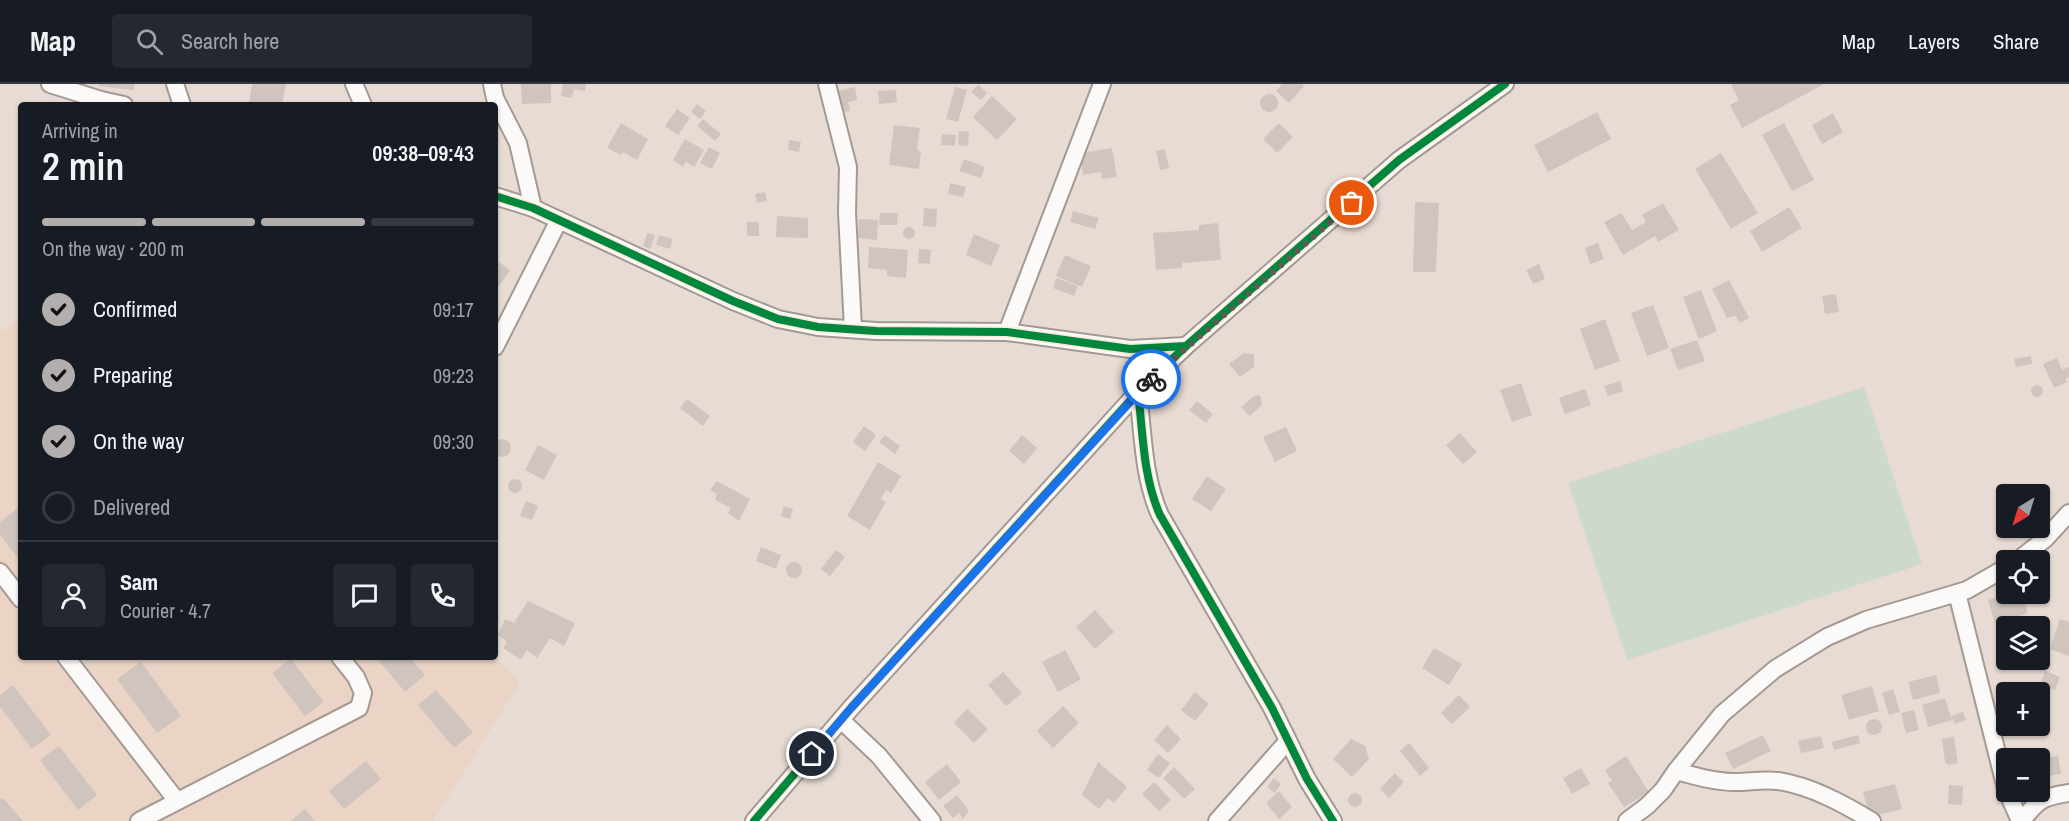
<!DOCTYPE html>
<html lang="en">
<head>
<meta charset="utf-8">
<style>
  body { margin:0; font-family:"Archivo Narrow",sans-serif; background:#242831; color:#f1f3f6; height:100vh; display:flex; flex-direction:column; font-size:22px; white-space:nowrap }
  * { box-sizing:border-box; margin:0 }
  p { font-size:20px; color:#9ea1a6 }
  .icon { flex:none; width:33px; height:33px; fill:none; stroke:currentColor; stroke-width:2; stroke-linecap:round; stroke-linejoin:round }
  .map { position:relative; flex:1; overflow:hidden }
  .sheet { position:absolute; left:18px; top:18px; width:480px; height:558px; display:flex; flex-direction:column; background:#171b24; border-radius:6px; box-shadow:0 2px 4px #0004 }
  .sheet>* { flex:none }
  .needle { width:39px; rotate:218deg }
  .buttons { position:absolute; left:1996px; top:400px; display:grid; gap:12px }
  .buttons a { display:grid; place-items:center; width:54px; height:54px; border-radius:6px; background:#171b24; box-shadow:0 2px 4px #0004; font-size:30px }
  .pin { position:absolute; display:grid; place-items:center; width:51px; height:51px; color:#fff; margin:-26px; border:3px solid #fff; border-radius:50%; box-shadow:0 2px 6px #0007 }
  .courier { position:absolute; display:grid; place-items:center; width:60px; height:60px; margin:-30px; border:4px solid #1a73e8; border-radius:50%; background:#fff; color:#222; box-shadow:0 2px 8px #0007 }
  .head em { font-style:normal; font-weight:600 }
  .head div { display:flex; flex-direction:column-reverse }
  .head { display:flex; align-items:center; justify-content:space-between; height:102px; padding:0 24px }
  h1 { font-size:39px; font-weight:600; line-height:45px }
  .bar { display:grid; grid-template-columns:repeat(4,1fr); gap:9px 6px; align-content:center; height:72px; padding:0 24px }
  .bar i { height:8px; border-radius:4px; background:#363941 }
  .bar .selected { background:#b2aead }
  .bar p { grid-column:span 4 }
  .line { display:flex; align-items:center; gap:15px; padding:0 24px; border-top:2px solid #363941 }
  .line div { flex:1 }
  .round { display:grid; place-items:center; flex:none; width:63px; height:63px; border-radius:6px; background:#242831 }
  ol { padding:0 24px; list-style:none }
  li { display:flex; align-items:center; gap:18px; height:66px }
  li p { margin-inline-start:auto }
  li .icon { padding:6px; border-radius:50%; background:#b2aead; color:#111; stroke-width:4 }
  li:last-child { color:#9ea1a6 }
  li i { width:33px; height:33px; border:3px solid #363941; border-radius:50% }
  header { display:flex; align-items:center; gap:36px; box-sizing:border-box; height:84px; padding:0 30px; background:#171b24; border-bottom:2px solid #363941 }
  header strong { font-size:28px }
  nav { display:flex; gap:33px; margin-inline-start:auto; font-size:21px }
  .search { width:420px; height:54px; background:#242831; display:flex; align-items:center; gap:15px; box-sizing:border-box; padding:0 21px; border-radius:6px; color:#9ea1a6; font-size:22px }
  .map>svg:first-child { display:block }
</style>
</head>
<body>
<header>
<strong>Map</strong>
<div class="search"><svg class="icon" aria-label="search" viewBox="0 0 24 24"><circle cx="10" cy="10" r="6"/><path d="M15 15l6 6"/></svg>Search here</div>
<nav><a>Map</a><a>Layers</a><a>Share</a></nav>
</header>
<div class="map">
<svg width="2069" height="737" viewBox="0 0 2069 737">
  <rect width="100%" height="100%" fill="#e8dbd3"/>
  <!-- built -->
  <path fill="#ebd4c6" d="M21 236V573H495L520 599 433 737H0V247Z"/>
  <!-- green -->
  <path fill="#cdd9cb" d="M1864 303 1922 480 1627 576 1568 399Z"/>
  <!-- building -->
  <g fill="#d0c5be">
    <path d="M99 0H134V6L99 2Z"/>
    <path d="M252 0H286L282 21H270V19L262 18 261 21 249 19Z"/>
    <path d="M521 0H551V19L522 20Z"/>
    <path d="M563 0H586L585 7 574 5 572 14 561 12Z"/>
    <path d="M978 0 987 9 981 16 971 8Z"/>
    <path d="M1282 0H1302L1304 2 1289 19 1276 7Z"/>
    <path d="M1734 0H1824L1742 44 1730 21 1739 16 1731 1Z"/>
    <path d="M855 3 857 16 848 18 850 27 837 29 833 8Z"/>
    <path d="M955 3 967 6 958 38 946 35Z"/>
    <path d="M896 6 897 18 879 20 878 7Z"/>
    <circle cx="1269" cy="19" r="9"/>
    <path d="M992 12 1017 35 997 56 973 33Z"/>
    <path d="M697 20 706 27 700 35 691 28Z"/>
    <path d="M677 25 690 34 678 51 665 42Z"/>
    <path d="M1597 28 1611 55 1548 88 1534 61Z"/>
    <path d="M1833 29 1843 48 1822 60 1812 41Z"/>
    <path d="M703 35 721 50 715 57 697 42Z"/>
    <path d="M621 39 648 55 637 76 623 68 621 71 607 64Z"/>
    <path d="M1279 39 1293 53 1277 69 1263 55Z"/>
    <path d="M1784 39 1814 96 1792 107 1762 51Z"/>
    <path d="M894 41 920 44 917 65 921 68 919 85 889 81Z"/>
    <path d="M959 47 969 48 968 62 958 61Z"/>
    <path d="M942 50 956 51 955 62 941 61Z"/>
    <path d="M685 55 704 66 694 83 686 78 683 83 673 76Z"/>
    <path d="M789 56 801 58 799 68 788 66Z"/>
    <path d="M709 63 720 69 712 85 700 79Z"/>
    <path d="M1112 64 1117 93 1102 95 1101 88 1083 91 1080 69Z"/>
    <path d="M1165 65 1169 84 1160 86 1156 67Z"/>
    <path d="M1721 69 1758 129 1731 145 1695 85Z"/>
    <path d="M964 75 985 83 981 94 959 87Z"/>
    <path d="M950 99 966 103 963 113 948 110Z"/>
    <path d="M765 108 767 117 757 119 755 110Z"/>
    <path d="M1415 118 1439 119 1436 188H1413Z"/>
    <path d="M1663 119 1679 146 1658 158 1655 152 1623 171 1604 138 1621 129 1632 146 1646 138 1642 131Z"/>
    <path d="M1789 123 1802 144 1762 168 1750 147Z"/>
    <path d="M924 124 937 125 936 143 923 142Z"/>
    <path d="M1073 127 1099 134 1095 145 1070 138Z"/>
    <path d="M880 129H898L897 141H879Z"/>
    <path d="M777 132 808 134V154L776 153Z"/>
    <path d="M859 135 878 136 877 156 858 154Z"/>
    <rect x="747" y="138" width="12" height="14"/>
    <path d="M1218 139 1221 176 1182 179V184L1156 186 1153 149 1199 146V141Z"/>
    <circle cx="909" cy="149" r="6"/>
    <path d="M647 149 655 151 650 165 643 162Z"/>
    <path d="M974 150 1000 161 991 182 966 171Z"/>
    <path d="M659 151 673 155 670 165 656 161Z"/>
    <path d="M1598 159 1604 175 1590 180 1585 164Z"/>
    <path d="M869 163 908 166 906 194 887 192V186L868 184Z"/>
    <path d="M919 165 931 166 930 180 918 179Z"/>
    <path d="M1065 171 1091 182 1082 203 1056 192Z"/>
    <path d="M495 175 510 186 495 208Z"/>
    <path d="M1539 180 1545 195 1533 200 1526 186Z"/>
    <path d="M1056 194 1078 202 1074 212 1053 204Z"/>
    <path d="M1729 196 1749 234 1740 239 1736 232 1727 234 1712 205Z"/>
    <path d="M1701 206 1717 247 1699 255 1683 213Z"/>
    <path d="M1836 210 1839 228 1825 230 1822 212Z"/>
    <path d="M1653 221 1669 264 1647 272 1631 229Z"/>
    <path d="M1605 235 1620 277 1595 286 1580 245Z"/>
    <path d="M1697 256 1705 277 1678 286 1670 265Z"/>
    <path d="M1244 269 1254 270V283L1240 293 1229 280Z"/>
    <path d="M2031 272 2032 280 2016 283 2014 275Z"/>
    <path d="M2057 274 2062 286 2069 283V293L2065 294 2067 298 2054 304 2043 280Z"/>
    <path d="M1620 297 1623 307 1608 312 1604 302Z"/>
    <path d="M1521 299 1532 331 1512 338 1500 306Z"/>
    <circle cx="2037" cy="307" r="6"/>
    <path d="M1585 305 1591 321 1565 330 1559 314Z"/>
    <path d="M1260 311 1262 321 1250 332 1241 323 1254 312Z"/>
    <path d="M687 315 710 332 703 342 680 324Z"/>
    <path d="M1197 317 1213 330 1206 339 1189 326Z"/>
    <path d="M864 342 876 351 865 367 853 358Z"/>
    <path d="M1286 343 1297 367 1275 378 1263 353Z"/>
    <path d="M1460 349 1477 368 1463 380 1446 361Z"/>
    <path d="M885 351 900 362 895 370 879 358Z"/>
    <path d="M1022 351 1037 364 1024 380 1009 367Z"/>
    <circle cx="502" cy="364" r="9"/>
    <path d="M538 361 557 371 544 396 525 386Z"/>
    <path d="M878 378 901 392 891 409 886 406 881 415 886 418 870 446 847 432Z"/>
    <path d="M1207 392 1226 405 1211 427 1192 415Z"/>
    <circle cx="515" cy="402" r="7"/>
    <path d="M717 397 750 415 739 437 728 429 731 424 715 416 717 410 710 406Z"/>
    <path d="M526 417 538 422 532 436 520 432Z"/>
    <path d="M784 422 793 425 790 435 781 432Z"/>
    <path d="M18 424 21 428V478L0 451V438Z"/>
    <path d="M761 463 781 471 776 485 756 477Z"/>
    <path d="M836 466 845 473 830 492 821 485Z"/>
    <circle cx="794" cy="486" r="8"/>
    <path d="M2009 510H2022L2028 529 1995 539 1988 516Z"/>
    <path d="M528 517 575 539 564 562 550 554 537 574 527 566 521 576 503 564 507 558 498 551 505 535 514 539Z"/>
    <path d="M1095 526 1114 548 1095 565 1076 543Z"/>
    <path d="M2060 535 2069 538V572L2050 565Z"/>
    <path d="M1434 564 1462 580 1449 601 1422 584Z"/>
    <path d="M1065 566 1081 595 1058 608 1042 578Z"/>
    <path d="M376 573H409L425 591 405 608Z"/>
    <path d="M291 575 324 618 305 632 272 589Z"/>
    <path d="M141 578 181 632 157 649 117 595Z"/>
    <path d="M2045 587 2060 593 2055 606 2040 601Z"/>
    <path d="M1003 588 1022 609 1006 622 988 601Z"/>
    <path d="M1936 591 1940 609 1913 616 1908 598Z"/>
    <path d="M13 601 51 651 32 665 0 623V611Z"/>
    <path d="M1872 602 1879 627 1849 636 1841 611Z"/>
    <path d="M1893 605 1900 628 1889 631 1882 609Z"/>
    <path d="M436 606 473 648 454 664 418 621Z"/>
    <path d="M1195 608 1209 620 1195 637 1181 626Z"/>
    <path d="M1459 611 1470 623 1452 640 1441 629Z"/>
    <path d="M1945 614 1952 636 1928 643 1922 621Z"/>
    <path d="M1063 622 1079 639 1053 664 1037 647Z"/>
    <path d="M967 625 988 645 974 659 954 639Z"/>
    <path d="M1914 626 1919 646 1906 649 1901 629Z"/>
    <path d="M1963 628 1966 636 1955 640 1951 632Z"/>
    <circle cx="1874" cy="643" r="8"/>
    <path d="M1167 641 1181 655 1168 669 1154 656Z"/>
    <path d="M1763 651 1771 667 1733 685 1725 669Z"/>
    <path d="M1858 651 1860 659 1834 666 1832 658Z"/>
    <path d="M1821 652 1824 664 1801 669 1798 657Z"/>
    <path d="M1954 653 1958 679 1948 681 1945 678 1942 655Z"/>
    <path d="M1351 655 1365 662 1369 675 1352 693 1333 675Z"/>
    <path d="M1409 659 1429 684 1420 692 1400 667Z"/>
    <path d="M59 662 97 711 78 726 40 676Z"/>
    <path d="M1158 670 1170 679 1159 694 1147 686Z"/>
    <path d="M1626 672 1649 708 1624 723 1608 699 1612 697 1605 686Z"/>
    <path d="M2058 672 2061 690 2048 692 2045 674Z"/>
    <path d="M366 677 381 695 344 725 329 707Z"/>
    <path d="M1098 678 1127 703 1114 719 1108 714 1099 725 1082 711Z"/>
    <path d="M947 680 961 698 939 716 925 698Z"/>
    <path d="M1174 683 1195 705 1184 715 1163 694Z"/>
    <path d="M1581 684 1590 700 1572 710 1563 694Z"/>
    <path d="M1395 689 1404 698 1389 714 1380 705Z"/>
    <path d="M1274 694 1281 700 1275 709 1267 703Z"/>
    <path d="M1154 698 1171 716 1159 727 1142 710Z"/>
    <path d="M1895 700 1902 725 1870 733 1863 708Z"/>
    <path d="M1949 701 1963 702 1962 721 1948 720Z"/>
    <path d="M1279 707 1292 723 1279 735 1266 719Z"/>
    <circle cx="1355" cy="716" r="7"/>
    <path d="M957 711 969 727 963 735 959 729 953 734 943 722Z"/>
    <path d="M3 714 23 737H0V716Z"/>
    <path d="M305 725 315 737H291Z"/>
  </g>
  <g fill="none" stroke-linecap="round" stroke-linejoin="round">
    <defs>
      <g id="minor">
        <path d="M50 0 101 16 124 21"/>
        <path d="M175 0 182 21"/>
        <path d="M354 0 363 21"/>
        <path d="M492 0 495 14 518 59 533 124"/>
        <path d="M827 0 848 83 847 128 853 245"/>
        <path d="M495 112 533 124 733 217 778 235 818 243 876 247 1007 248 1130 265 1186 262"/>
        <path d="M1007 248 1102 0"/>
        <path d="M495 263 559 136"/>
        <path d="M1138 308C1143 349 1143 393 1160 431L1272 624 1307 695 1333 737"/>
        <path d="M2017 477 2045 455 2069 429"/>
        <path d="M0 488 21 515"/>
        <path d="M1957 509 2006 705 2020 737"/>
        <path d="M66 573 177 717"/>
        <path d="M841 636 879 672 932 737"/>
        <path d="M1676 687C1695 692 1715 698 1735 698 1749 698 1764 695 1778 697 1811 702 1844 720 1872 737"/>
        <path d="M139 737 359 624 363 609 356 593 340 573"/>
        <path d="M754 737 851 624 1138 308 1186 262 1399 76 1505 0"/>
        <path d="M1217 737 1287 658"/>
        <path d="M1627 737 1647 722 1663 706 1676 687 1722 630 1775 585 1827 553 1866 536 1967 506 2007 483"/>
        <path d="M2022 737C2038 715 2043 713 2069 709"/>
      </g>
    </defs>
    <!-- minor casing -->
    <use href="#minor" stroke="#a39993" stroke-width="20"/>
    <!-- minor -->
    <use href="#minor" stroke="#fcfaf8" stroke-width="16"/>
    <defs>
      <g id="cycleway">
        <path d="M495 112 533 124 733 217 778 235 818 243 876 247 1007 248 1130 265 1186 262"/>
        <path d="M1138 308C1143 349 1143 393 1160 431L1272 624 1307 695 1333 737"/>
        <path d="M754 737 851 624 1138 308 1186 262 1399 76 1505 0"/>
      </g>
    </defs>
    <!-- cycleway casing -->
    <use href="#cycleway" stroke="#fee7d7" stroke-width="11"/>
    <!-- cycleway -->
    <use href="#cycleway" stroke="#00873e" stroke-width="8"/>
  </g>
  <g fill="none" stroke-linecap="round" stroke-linejoin="round">
    <!-- done -->
    <path stroke="#645a54" stroke-width="6" stroke-dasharray="0 10.8" d="M1151 295 1352 119"/>
    <!-- route -->
    <path stroke="#1a73e8" stroke-width="8" d="M812 670 851 624 1151 295"/>
  </g>
</svg>
<div class="buttons">
<a><svg class="needle" viewBox="-14 -14 28 28"><path d="M0-13l5 13h-10z" fill="#e53935"/><path d="M0 13l5-13h-10z" fill="#9ea1a6"/></svg></a>
<a><svg class="icon" aria-label="locate" viewBox="0 0 24 24"><circle cx="12" cy="12" r="6"/><path d="M12 2v4M12 18v4M2 12h4M18 12h4"/></svg></a>
<a><svg class="icon" aria-label="layers" viewBox="0 0 24 24"><path d="M12 4l9 5-9 5-9-5zM3 14l9 5 9-5"/></svg></a>
<a>+</a>
<a>−</a>
</div>
<div class="pin" style="left:1352px;top:119px;background:#ea580c"><svg class="icon" aria-label="bag" viewBox="0 0 24 24"><path d="M5 8h14l-1 12H6zM9 8a3 3 0 0 1 6 0"/></svg></div>
<div class="pin" style="left:812px;top:670px;background:#1f2937"><svg class="icon" aria-label="home" viewBox="0 0 24 24"><path d="M3 11l9-7 9 7M6 9v11h12V9"/></svg></div>
<div class="courier" style="left:1151px;top:295px"><svg class="icon" aria-label="bike" viewBox="0 0 24 24"><circle cx="6" cy="16" r="4"/><circle cx="18" cy="16" r="4"/><path d="M6 16l4-8h5l3 8M10 8l3 8H6M13 5h3"/></svg></div>
<section class="sheet">
<div class="head"><div><h1>2 min</h1><p>Arriving in</p></div><em>09:38–09:43</em></div>
<div class="bar"><i class="selected"></i><i class="selected"></i><i class="selected"></i><i></i><p>On the way · 200 m</p></div>
<ol>
<li><svg class="icon" aria-label="check" viewBox="0 0 24 24"><path d="M5 12l5 5 9-10"/></svg>Confirmed<p>09:17</p></li>
<li><svg class="icon" aria-label="check" viewBox="0 0 24 24"><path d="M5 12l5 5 9-10"/></svg>Preparing<p>09:23</p></li>
<li><svg class="icon" aria-label="check" viewBox="0 0 24 24"><path d="M5 12l5 5 9-10"/></svg>On the way<p>09:30</p></li>
<li><i></i>Delivered</li>
</ol>
<div class="line" style="height:108px"><a class="round"><svg class="icon" aria-label="person" viewBox="0 0 24 24"><circle cx="12" cy="8" r="4"/><path d="M4 21q1-7 8-7t8 7"/></svg></a><div><b>Sam</b><p>Courier · 4.7</p></div><a class="round"><svg class="icon" aria-label="chat" viewBox="0 0 24 24"><path d="M4 5h16v11H9l-5 4z"/></svg></a><a class="round"><svg class="icon" aria-label="phone" viewBox="0 0 24 24"><path d="M5 4h4l2 5-3 2q2 4 5 5l2-3 5 2v4C11 20 4 13 5 4z"/></svg></a></div>
</section>
</div>
</body>
</html>
